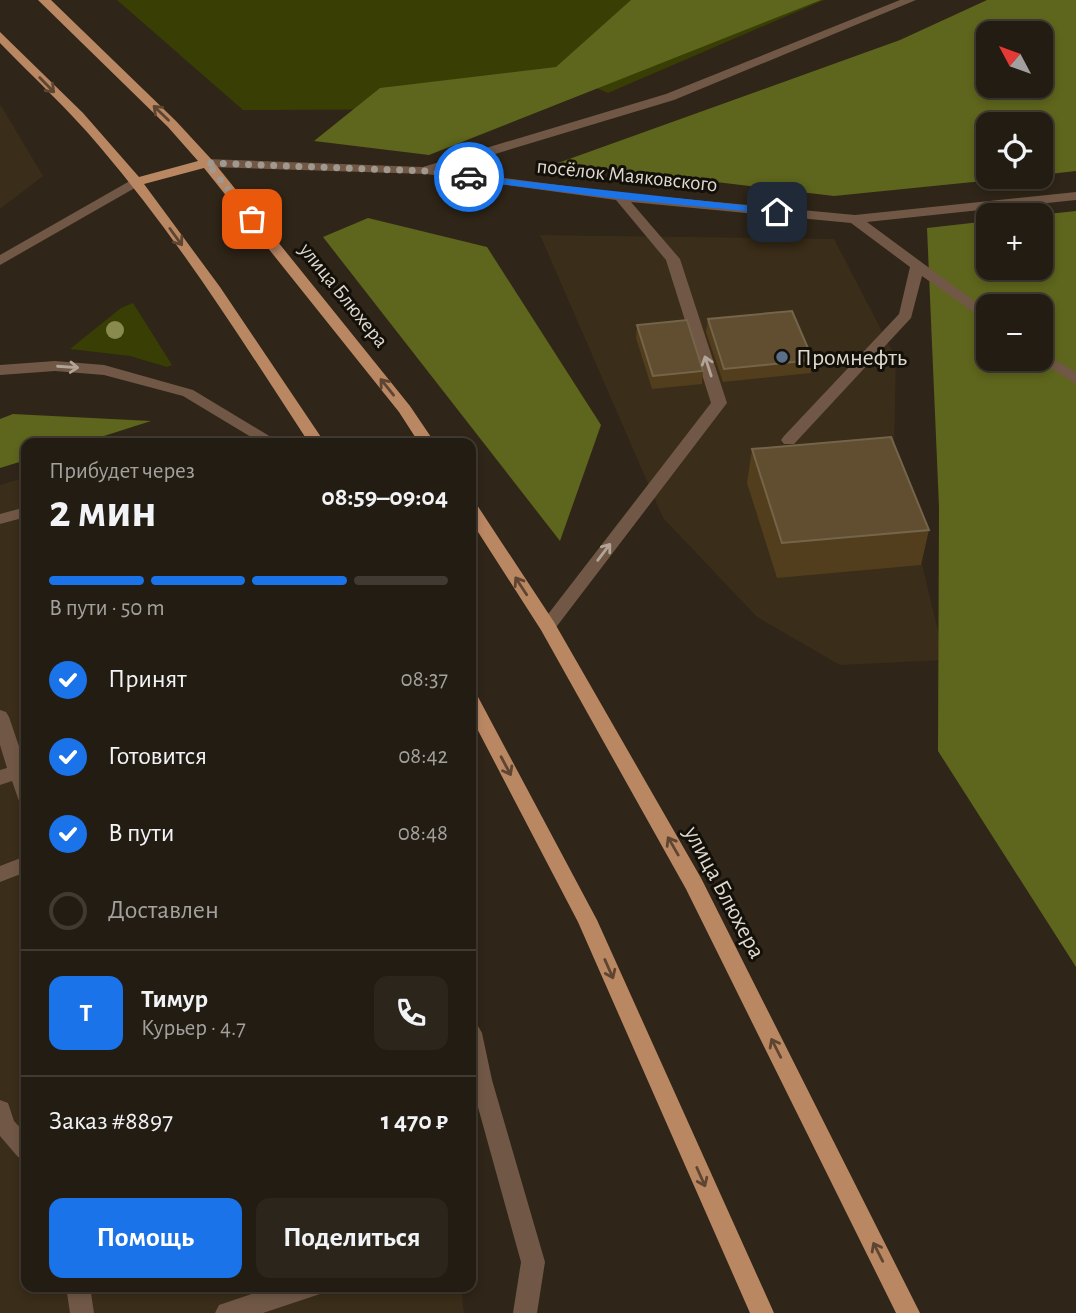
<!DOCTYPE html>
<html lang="ru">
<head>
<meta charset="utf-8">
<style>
  body { margin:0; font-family:"Alegreya Sans",sans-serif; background:#2b251b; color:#f1f3f6; height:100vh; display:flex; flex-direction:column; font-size:26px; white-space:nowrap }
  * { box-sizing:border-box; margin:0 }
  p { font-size:23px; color:#a3a19f }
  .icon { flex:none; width:38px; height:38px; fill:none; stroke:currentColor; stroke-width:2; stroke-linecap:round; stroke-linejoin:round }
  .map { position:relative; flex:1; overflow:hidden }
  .side { position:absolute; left:21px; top:438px; width:455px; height:854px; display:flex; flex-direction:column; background:#231c12; border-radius:14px; box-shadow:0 4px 10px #0003,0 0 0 2px #403a32 }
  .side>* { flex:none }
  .needle { width:46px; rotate:311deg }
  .controls { position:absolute; left:976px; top:21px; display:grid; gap:14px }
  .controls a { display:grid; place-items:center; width:77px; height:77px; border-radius:14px; background:#231c12; box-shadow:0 4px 10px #0003,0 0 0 2px #403a32; font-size:35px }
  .pin { position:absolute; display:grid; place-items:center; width:60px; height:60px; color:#fff; margin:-30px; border-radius:14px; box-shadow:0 4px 10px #0006 }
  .courier { position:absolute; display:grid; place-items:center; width:70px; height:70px; margin:-35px; border:5px solid #1a73e8; border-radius:50%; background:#fff; color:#222; box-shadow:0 2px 9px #0007 }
  .overview em { font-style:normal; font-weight:700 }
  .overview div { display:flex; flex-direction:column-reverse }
  .overview { display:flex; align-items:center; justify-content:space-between; height:119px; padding:0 28px }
  h1 { font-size:46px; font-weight:700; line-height:52px }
  .bar { display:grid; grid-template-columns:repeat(4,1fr); gap:10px 7px; align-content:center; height:84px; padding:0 28px }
  .bar i { height:9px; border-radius:5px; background:#403a32 }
  .bar .on { background:#1a73e8 }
  .bar p { grid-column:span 4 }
  .line { display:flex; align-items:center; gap:18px; padding:0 28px; border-top:2px solid #403a32 }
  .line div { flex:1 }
  .round { display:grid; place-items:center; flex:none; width:74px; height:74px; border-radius:14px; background:#2b251b }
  ol { padding:0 28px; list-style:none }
  li { display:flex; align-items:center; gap:21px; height:77px }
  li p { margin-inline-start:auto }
  li .icon { padding:7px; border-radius:50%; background:#1a73e8; color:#fff; stroke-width:4 }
  li:last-child { color:#a3a19f }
  li i { width:38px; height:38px; border:4px solid #403a32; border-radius:50% }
  .primary-button { display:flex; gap:14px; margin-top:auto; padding:14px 28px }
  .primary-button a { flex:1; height:80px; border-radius:14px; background:#1a73e8; color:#fff; font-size:28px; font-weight:700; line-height:80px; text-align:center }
  .primary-button a+a { background:#2b251b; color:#f1f3f6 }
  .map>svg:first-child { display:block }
</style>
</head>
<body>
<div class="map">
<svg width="1076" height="1313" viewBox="0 0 1076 1313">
  <rect width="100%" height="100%" fill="#2f2518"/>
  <!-- built -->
  <g fill="#3a2d19">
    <path d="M0 104 43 176 0 209Z"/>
    <path d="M540 235 834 239 896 358 894 447 945 660 840 665 757 617 663 518Z"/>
    <path d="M26 477V1286H461L464 1313H0V485Z"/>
  </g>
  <!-- green -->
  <g fill="#393e04">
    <path d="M117 0H824L608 93 561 73 465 109 243 110Z"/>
    <path d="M133 303 172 365 167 367 130 356 70 349 121 308Z"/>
  </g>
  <!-- forest -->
  <g fill="#5e651c" fill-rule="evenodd">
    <path d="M631 0H821L429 155 314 141 380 88 556 67Z"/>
    <path d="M987 0H1076V171L1041 175V124H989V177H1023L834 196 558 163 900 40ZM989 33H1041V86H989Z"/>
    <path d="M1076 211V967L938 751 939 507 927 228 989 221V268H1041L1039 215ZM989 306H1041V359H989Z"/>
    <path d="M368 218 487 247 601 425 560 541 323 237Z"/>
    <path d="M13 414 151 421 82 443H26V460L0 468V419Z"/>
  </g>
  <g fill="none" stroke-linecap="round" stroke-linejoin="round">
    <!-- minor -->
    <g fill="#715846" fill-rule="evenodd">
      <path d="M900 0H916L674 100 442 170 620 193 855 215 1076 192V200L867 222 989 312V323L922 276 911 318 794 444H784L781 440 784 436 899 314 910 267 851 223 631 202 680 259 727 403 554 630H542L539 626 542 622 711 403 666 260 616 200 426 174 207 167 201 163 207 159 423 167 666 94Z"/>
      <path d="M135 178 140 179V185L0 265V255Z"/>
      <path d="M1041 352 1076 372V384L1036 359H1041Z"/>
      <path d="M55 361 104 365 193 390 281 443H261L183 396 104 375 55 371 0 375V365Z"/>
      <path d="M26 507V517L0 524V514Z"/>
      <path d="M0 710 6 712 9 717 24 761H26V803L19 801 12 781 0 785V770L7 768 0 745Z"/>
      <path d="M26 856V872L0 882V866Z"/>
      <path d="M471 1024 478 1026 482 1033 492 1080 545 1262 537 1313H513L521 1262 471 1082Z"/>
      <path d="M0 1100 8 1103 14 1121 26 1134V1160L18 1157 0 1136Z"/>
      <path d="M66 1286H90L94 1313H70Z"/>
      <path d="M275 1286H324L320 1294 263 1313H215L219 1305Z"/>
    </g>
    <!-- major -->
    <g fill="#ba8763" fill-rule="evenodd">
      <path d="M38 0H51L176 121 212 160 410 406 435 443H419L399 412 204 168 144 184 220 287 325 443H309C243 342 178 238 100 147 69 110 33 77 0 43V32L83 113 139 177 198 161 168 127Z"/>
      <path d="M471 504 477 505 554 622 701 878 920 1313H896L686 889 541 630 471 521Z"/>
      <path d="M471 693 477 695 597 920 774 1313H750L578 922 471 717Z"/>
    </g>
  </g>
  <!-- trees -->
  <circle fill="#898b4e" cx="115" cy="330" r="9"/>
  <!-- wall -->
  <g fill="#523e1d">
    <path d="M708 319 813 360 811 373 723 382 706 332Z"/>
    <path d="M637 325 703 371 702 384 652 389 636 338Z"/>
    <path d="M752 449 929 530 921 565 777 578 747 483Z"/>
  </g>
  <!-- building -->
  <g fill="#614e30" stroke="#746449" stroke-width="2">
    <path d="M792 311 813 360 724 369 708 319Z"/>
    <path d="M687 320 703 371 653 376 637 325Z"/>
    <path d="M891 437 929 530 782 543 752 449Z"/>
  </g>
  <!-- one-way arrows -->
  <defs><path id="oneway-shaft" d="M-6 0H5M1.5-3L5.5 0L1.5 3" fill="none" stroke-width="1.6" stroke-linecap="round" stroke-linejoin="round" transform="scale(1.75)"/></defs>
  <g stroke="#5e4531">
    <use href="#oneway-shaft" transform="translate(47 85) rotate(46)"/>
    <use href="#oneway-shaft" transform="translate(161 113) rotate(-136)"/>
    <use href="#oneway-shaft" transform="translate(176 237) rotate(54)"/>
    <use href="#oneway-shaft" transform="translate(387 387) rotate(-129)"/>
    <use href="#oneway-shaft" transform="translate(521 586) rotate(-123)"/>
    <use href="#oneway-shaft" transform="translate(506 766) rotate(62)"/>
    <use href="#oneway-shaft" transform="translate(673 846) rotate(-120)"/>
    <use href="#oneway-shaft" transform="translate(609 969) rotate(66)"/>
    <use href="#oneway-shaft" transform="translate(776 1048) rotate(-117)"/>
    <use href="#oneway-shaft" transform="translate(701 1177) rotate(66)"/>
    <use href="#oneway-shaft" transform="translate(878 1252) rotate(-117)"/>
  </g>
  <g stroke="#b2a598">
    <use href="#oneway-shaft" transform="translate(708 366) rotate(-108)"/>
    <use href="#oneway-shaft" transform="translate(68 367) rotate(4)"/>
    <use href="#oneway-shaft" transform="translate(604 552) rotate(-53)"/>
  </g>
  <!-- route -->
  <path fill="#1a73e8" d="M466 175 777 209 781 212 777 214 620 199 469 180Z"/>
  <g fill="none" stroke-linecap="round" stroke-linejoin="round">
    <!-- done -->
    <path stroke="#a1998f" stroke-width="7" stroke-dasharray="0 12.6" d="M252 219 207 163 424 171 469 177"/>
  </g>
  <!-- markers -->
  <circle fill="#5c6f8a" stroke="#130f09" stroke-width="2.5" cx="782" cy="357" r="7"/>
  <g text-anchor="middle" stroke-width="6" stroke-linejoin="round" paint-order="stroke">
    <!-- far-street labels -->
    <g font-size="21" fill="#ded8cf" stroke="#130f09">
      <text transform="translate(627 175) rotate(6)" y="7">посёлок Маяковского</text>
      <text transform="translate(344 295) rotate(51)" y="7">улица Блюхера</text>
    </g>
    <!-- poi labels -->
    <g font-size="24" fill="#ded8cf" stroke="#130f09" text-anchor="start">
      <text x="796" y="365">Промнефть</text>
    </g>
    <!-- street labels -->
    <g font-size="24" fill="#ded8cf" stroke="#130f09">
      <text transform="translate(725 892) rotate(62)" y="8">улица Блюхера</text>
    </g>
  </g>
</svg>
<div class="controls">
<a><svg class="needle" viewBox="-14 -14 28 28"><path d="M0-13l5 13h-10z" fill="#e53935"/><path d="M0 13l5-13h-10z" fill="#a3a19f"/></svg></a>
<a><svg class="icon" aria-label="locate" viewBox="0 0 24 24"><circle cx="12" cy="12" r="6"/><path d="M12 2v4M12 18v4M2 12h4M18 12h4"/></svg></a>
<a>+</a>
<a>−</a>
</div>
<div class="pin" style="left:252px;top:219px;background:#ea580c"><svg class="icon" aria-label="bag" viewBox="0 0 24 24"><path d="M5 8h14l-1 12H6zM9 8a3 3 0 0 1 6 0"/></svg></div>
<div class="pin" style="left:777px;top:212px;background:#1f2937"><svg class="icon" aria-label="home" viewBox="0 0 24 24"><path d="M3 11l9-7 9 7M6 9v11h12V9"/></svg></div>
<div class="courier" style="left:469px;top:177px"><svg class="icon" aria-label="car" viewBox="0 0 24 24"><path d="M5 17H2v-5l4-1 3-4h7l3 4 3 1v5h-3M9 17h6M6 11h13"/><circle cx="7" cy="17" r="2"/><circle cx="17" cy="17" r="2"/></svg></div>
<section class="side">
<div class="overview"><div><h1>2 мин</h1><p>Прибудет через</p></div><em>08:59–09:04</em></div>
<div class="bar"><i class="on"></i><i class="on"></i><i class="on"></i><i></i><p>В пути · 50 m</p></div>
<ol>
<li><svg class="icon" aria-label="check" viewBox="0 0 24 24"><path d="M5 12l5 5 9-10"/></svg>Принят<p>08:37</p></li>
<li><svg class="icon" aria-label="check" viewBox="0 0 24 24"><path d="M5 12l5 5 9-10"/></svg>Готовится<p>08:42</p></li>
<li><svg class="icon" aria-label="check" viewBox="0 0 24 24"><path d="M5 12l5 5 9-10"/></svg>В пути<p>08:48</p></li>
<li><i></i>Доставлен</li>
</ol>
<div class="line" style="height:126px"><b class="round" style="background:#1a73e8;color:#fff">Т</b><div><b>Тимур</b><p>Курьер · 4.7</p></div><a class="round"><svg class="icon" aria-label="phone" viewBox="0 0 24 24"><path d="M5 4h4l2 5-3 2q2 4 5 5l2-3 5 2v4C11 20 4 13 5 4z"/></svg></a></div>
<div class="line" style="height:91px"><div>Заказ #8897</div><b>1 470 ₽</b></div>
<div class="primary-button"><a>Помощь</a><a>Поделиться</a></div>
</section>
</div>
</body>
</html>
